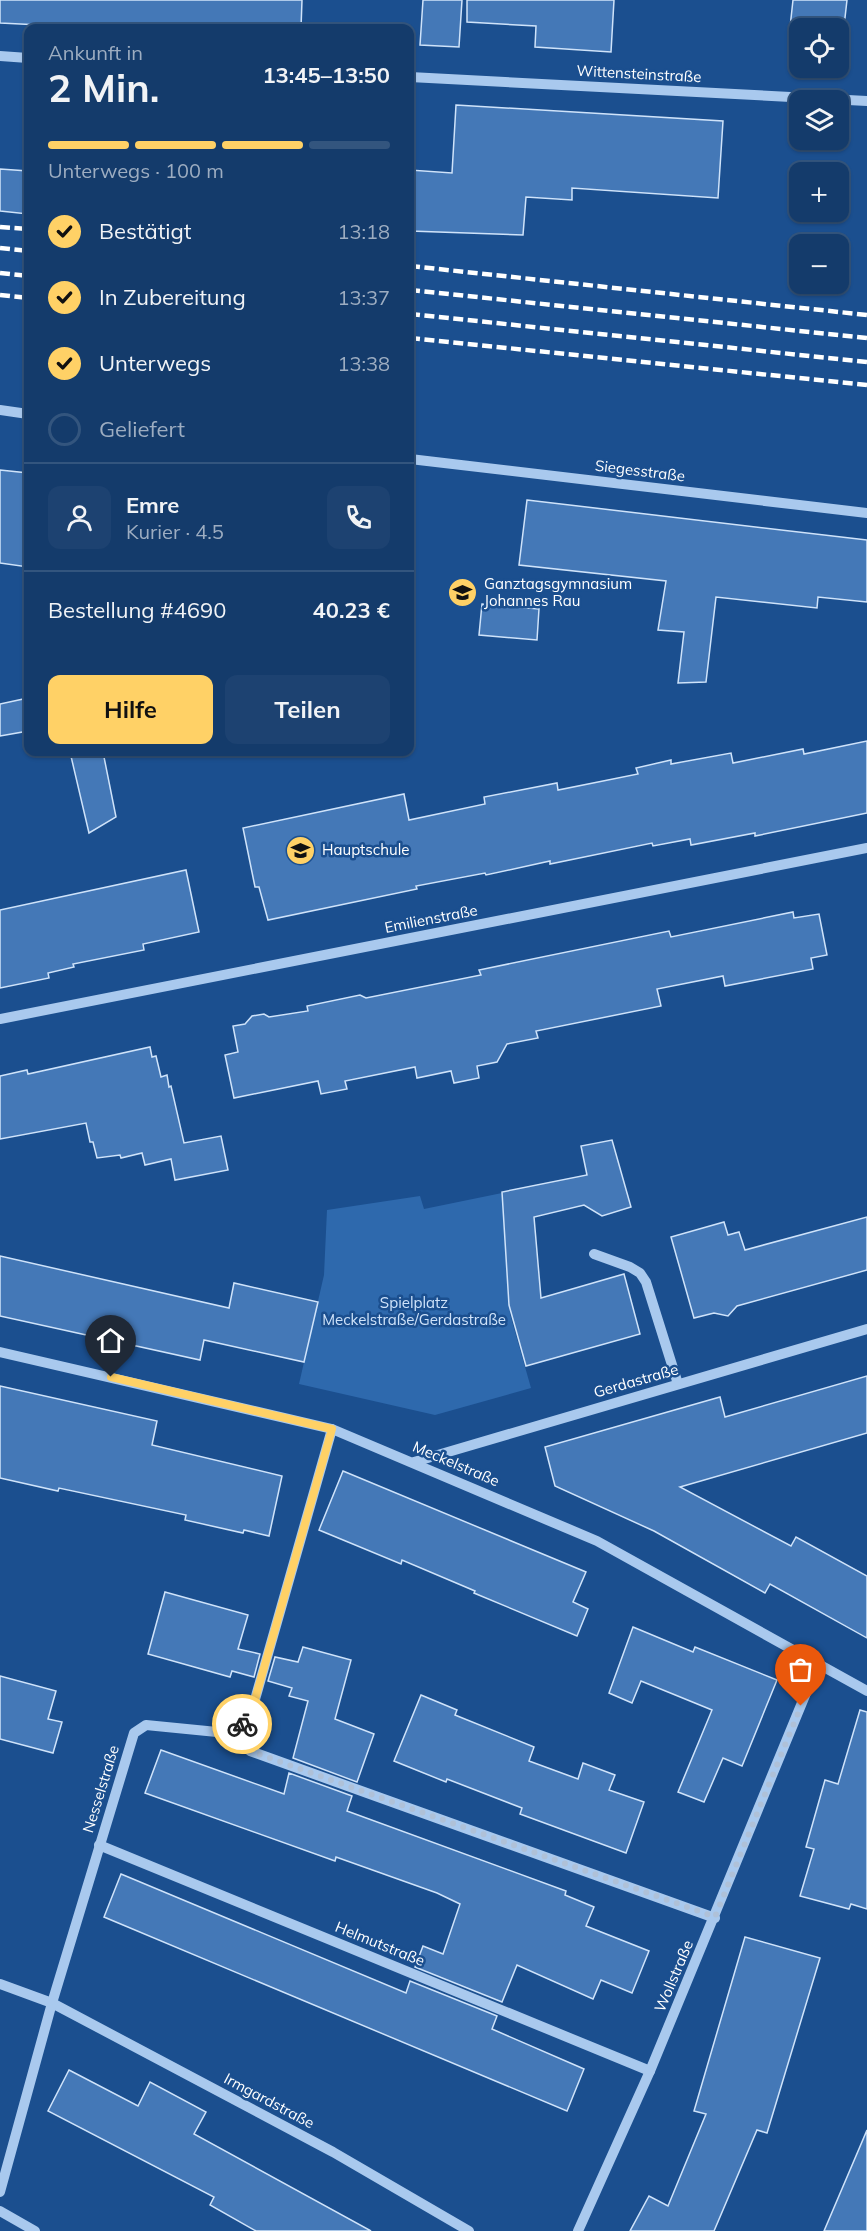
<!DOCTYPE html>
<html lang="de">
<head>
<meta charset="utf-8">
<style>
  body { margin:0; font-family:Mulish,sans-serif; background:#1d4271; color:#f1f3f6; height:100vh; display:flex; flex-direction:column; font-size:22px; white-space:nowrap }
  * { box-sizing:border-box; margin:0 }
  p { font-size:20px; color:#9dadc1 }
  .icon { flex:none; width:33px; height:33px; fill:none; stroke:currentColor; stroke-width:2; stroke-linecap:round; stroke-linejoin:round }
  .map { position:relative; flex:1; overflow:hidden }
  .details { position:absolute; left:24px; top:24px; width:390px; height:732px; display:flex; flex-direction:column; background:#143b6b; border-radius:12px; box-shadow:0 2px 4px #0004,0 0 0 2px #33557e }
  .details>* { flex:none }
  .fabs { position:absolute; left:789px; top:18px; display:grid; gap:12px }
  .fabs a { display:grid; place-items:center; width:60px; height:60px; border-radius:12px; background:#143b6b; box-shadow:0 2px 4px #0004,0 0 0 2px #33557e; font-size:30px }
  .pin { position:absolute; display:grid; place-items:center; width:51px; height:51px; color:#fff; margin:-62px -26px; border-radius:50% 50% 50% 0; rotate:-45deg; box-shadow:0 0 6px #0007 }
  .pin .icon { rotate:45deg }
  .courier { position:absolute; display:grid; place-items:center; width:60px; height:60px; margin:-30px; border:4px solid #ffd166; border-radius:50%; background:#fff; color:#222; box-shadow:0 2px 8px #0007 }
  .headline em { font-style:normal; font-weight:700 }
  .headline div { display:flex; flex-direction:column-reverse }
  .headline { display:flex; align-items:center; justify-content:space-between; height:102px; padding:0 24px }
  h1 { font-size:39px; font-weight:700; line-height:45px }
  .bar { display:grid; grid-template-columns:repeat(4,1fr); gap:9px 6px; align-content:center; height:72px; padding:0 24px }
  .bar i { height:8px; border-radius:4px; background:#33557e }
  .bar .current { background:#ffd166 }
  .bar p { grid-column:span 4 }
  .line { display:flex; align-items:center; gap:15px; padding:0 24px; border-top:2px solid #33557e }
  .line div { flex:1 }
  .round { display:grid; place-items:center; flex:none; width:63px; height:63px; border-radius:12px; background:#1d4271 }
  ol { padding:0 24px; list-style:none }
  li { display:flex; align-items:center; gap:18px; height:66px }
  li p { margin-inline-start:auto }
  li .icon { padding:6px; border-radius:50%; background:#ffd166; color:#111; stroke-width:4 }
  li:last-child { color:#9dadc1 }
  li i { width:33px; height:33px; border:3px solid #33557e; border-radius:50% }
  .action { display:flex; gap:12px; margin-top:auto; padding:12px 24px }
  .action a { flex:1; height:69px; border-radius:12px; background:#ffd166; color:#111; font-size:24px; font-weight:700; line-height:69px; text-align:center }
  .action a+a { background:#1d4271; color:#f1f3f6 }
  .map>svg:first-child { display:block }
</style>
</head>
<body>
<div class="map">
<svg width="867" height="2231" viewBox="0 0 867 2231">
  <rect width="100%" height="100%" fill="#1b4f8f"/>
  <!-- green -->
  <path fill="#2e69ad" d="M502 1193 510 1314 531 1388 435 1415 299 1384 324 1275 327 1210 420 1196 424 1209Z"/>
  <!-- building -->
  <g fill="#4478b7" stroke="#cfe3fa" stroke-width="1.5">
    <path d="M0 0H302L301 28H101L0 23Z"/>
    <path d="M423 0H462L459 47 420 45Z"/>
    <path d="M467 0H614L611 52 535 47 536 26 467 22Z"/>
    <path d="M793 0H847L841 53 838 52V28H800V48L788 46Z"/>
    <path d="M456 105 723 121 718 198 572 188V200L526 197 523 235 410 231V170L452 173Z"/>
    <path d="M0 169 28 171V214L0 211Z"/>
    <path d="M0 470 28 473V567L0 563Z"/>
    <path d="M527 500 867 540V602L818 597 817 608 716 597 706 682 678 683 684 632 658 630 666 581 519 565Z"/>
    <path d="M482 604 539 609 537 640 479 635Z"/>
    <path d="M28 698V731L0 736V704Z"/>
    <path d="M867 741V813L755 836V833L691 845 690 839 653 846 652 843 550 864V861L486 875 485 873 416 886 417 889 268 920 259 887H255L243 828 404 794 409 820 485 804 484 797 557 783 558 790 638 774 636 768 671 760V764L731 753 733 763 803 749 804 754Z"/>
    <path d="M70 752H103L116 817 89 833Z"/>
    <path d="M186 870 199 932 143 944 144 950 73 964 74 967 48 973 49 978 0 988V910Z"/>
    <path d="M793 912 794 918 819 914 827 955 811 958 813 969 725 986 723 976 657 989 661 1006 536 1031 538 1038 507 1044 497 1062 477 1066 479 1078 454 1083 451 1071 417 1078 415 1067 345 1081 347 1089 321 1094 318 1081 234 1098 225 1055 238 1052 233 1026 245 1024 252 1016 264 1014 269 1017 308 1011 307 1006 360 995 366 998 481 975 479 970 669 931 671 937Z"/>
    <path d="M150 1047 152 1057 156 1056 161 1077 167 1075 169 1087 171 1086 184 1143 221 1136 228 1170 175 1180 171 1159 145 1165 142 1153 121 1158 120 1155 97 1158 93 1142H90L86 1123 0 1139V1076L27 1070 28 1074Z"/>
    <path d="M612 1140 631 1207 602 1216 584 1205 534 1217 541 1298 624 1274 640 1334 526 1366 509 1305 502 1192 587 1175 581 1146Z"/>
    <path d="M867 1217V1270L737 1306 728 1316 714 1313 694 1318 671 1237 724 1222 728 1235 739 1232 745 1250Z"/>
    <path d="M0 1256 229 1308 234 1283 318 1302 304 1362 204 1340 200 1360 0 1316Z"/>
    <path d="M867 1376V1433L680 1487 791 1546 796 1537 867 1576V1638L770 1584 765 1593 654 1531 555 1486 545 1447 720 1397 725 1417Z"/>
    <path d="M0 1386 157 1421 152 1445 282 1476 269 1536 244 1530 243 1533 185 1520 186 1515 59 1488 58 1491 0 1478Z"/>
    <path d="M343 1471 586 1572 573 1602 588 1609 577 1636 474 1593 475 1591 402 1560 401 1564 319 1530Z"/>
    <path d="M165 1592 248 1615 238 1649 260 1654 254 1677 232 1671 230 1677 148 1654Z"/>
    <path d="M633 1627 693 1652 695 1647 777 1680 742 1766 723 1758 704 1802 678 1792 712 1710 641 1681 632 1703 609 1693Z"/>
    <path d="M303 1647 351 1660 335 1719 374 1734 357 1782 293 1758 308 1701 289 1696 292 1688 268 1681 275 1657 298 1662Z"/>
    <path d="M0 1676 56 1691 48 1719 62 1722 53 1753 0 1739Z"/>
    <path d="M421 1695 457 1710 455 1715 534 1747 529 1761 578 1779 583 1763 615 1775 609 1790 644 1802 626 1853 520 1814 522 1808 447 1779 446 1782 394 1761Z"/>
    <path d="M860 1710 867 1712V1909L851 1904 849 1909 800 1896 814 1849 806 1847 825 1780 838 1784Z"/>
    <path d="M161 1750 284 1794 289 1773 352 1796 347 1811 566 1891 565 1895 594 1907 586 1926 649 1951 632 1993 601 1980 593 1999 517 1965 502 2002 415 1967 423 1946 443 1954 460 1904 437 1893 336 1857 335 1861 145 1793Z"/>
    <path d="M121 1874 406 1993 410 1981 497 2016 492 2029 584 2069 567 2111 104 1917Z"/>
    <path d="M745 1937 820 1958 767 2133 757 2130 714 2231H630L649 2196 668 2206 706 2114 694 2111Z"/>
    <path d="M69 2070 138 2106 150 2082 206 2112 194 2134 371 2231H256L210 2205 214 2197 48 2111Z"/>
    <path d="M867 2130V2231H824Z"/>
  </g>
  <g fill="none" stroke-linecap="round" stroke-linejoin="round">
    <!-- minor -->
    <g stroke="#a9c9ee" stroke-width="10">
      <path d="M0 56 28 58"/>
      <path d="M410 77 867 101"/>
      <path d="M0 410 28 414"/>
      <path d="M410 459 867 513"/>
      <path d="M0 1019 867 848"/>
      <path d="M594 1254 630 1267 640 1273 646 1282 678 1384"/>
      <path d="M0 1352 332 1429 597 1541 867 1691"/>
      <path d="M414 1462 867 1329"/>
      <path d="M237 1728 250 1751 715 1918"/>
      <path d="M99 1845 650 2071"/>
      <path d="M0 1984 52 2003 333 2152 469 2231"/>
      <path d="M0 2192 52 2003 134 1733 146 1725 217 1732 237 1728 250 1717 332 1429"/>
      <path d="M0 2211 35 2231"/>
      <path d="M578 2231 650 2071 818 1664"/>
    </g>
    <!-- rail -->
    <g stroke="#fff" stroke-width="4.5" stroke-dasharray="10 4.5" stroke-linecap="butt">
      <path d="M0 227 28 229"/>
      <path d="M0 248 28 251"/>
      <path d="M410 266 867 315"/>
      <path d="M0 273 28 276"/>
      <path d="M410 290 867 338"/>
      <path d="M0 295 28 298"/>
      <path d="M410 314 867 362"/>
      <path d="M410 338 867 385"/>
    </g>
  </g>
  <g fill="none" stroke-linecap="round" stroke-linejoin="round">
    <!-- done -->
    <path stroke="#afc1d8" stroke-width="6" stroke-dasharray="0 10.8" d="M242 1724 237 1728 250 1751 715 1917 801 1706"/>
    <!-- route -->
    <path stroke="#ffd166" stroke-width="8" d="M111 1377 332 1429 250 1717 242 1724"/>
  </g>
  <!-- icons -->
  <defs>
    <symbol id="school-disc" viewBox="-11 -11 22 22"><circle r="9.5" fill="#ffd166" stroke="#1b4f8f"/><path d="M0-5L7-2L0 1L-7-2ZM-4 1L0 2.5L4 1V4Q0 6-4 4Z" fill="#111"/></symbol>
  </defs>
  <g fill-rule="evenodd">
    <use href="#school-disc" x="446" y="576" width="33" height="33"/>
    <use href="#school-disc" x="284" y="834" width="33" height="33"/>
  </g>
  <g text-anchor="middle" stroke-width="5" stroke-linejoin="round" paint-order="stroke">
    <!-- street labels -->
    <g font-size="15" fill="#fff" stroke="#1b4f8f">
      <text transform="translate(639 74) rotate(3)" y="5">Wittensteinstraße</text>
      <text transform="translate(640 471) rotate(7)" y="5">Siegesstraße</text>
      <text transform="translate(431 919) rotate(-11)" y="5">Emilienstraße</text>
      <text transform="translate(636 1381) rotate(-16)" y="5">Gerdastraße</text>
      <text transform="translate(456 1464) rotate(23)" y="5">Meckelstraße</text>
      <text transform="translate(101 1789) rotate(-73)" y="5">Nesselstraße</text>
      <text transform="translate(380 1944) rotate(22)" y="5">Helmutstraße</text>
      <text transform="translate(674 1976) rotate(-67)" y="5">Wollstraße</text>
      <text transform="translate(269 2101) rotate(28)" y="5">Irmgardstraße</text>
    </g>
    <!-- poi labels -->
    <g font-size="15" fill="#fff" stroke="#1b4f8f" text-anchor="start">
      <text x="484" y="589">Ganztagsgymnasium<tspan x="484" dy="17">Johannes Rau</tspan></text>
      <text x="322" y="855">Hauptschule</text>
    </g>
    <!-- park labels -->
    <g font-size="15" fill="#cfe3fa" stroke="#1b4f8f">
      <text x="414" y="1308">Spielplatz<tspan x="414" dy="17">Meckelstraße/Gerdastraße</tspan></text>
    </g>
  </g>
</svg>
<div class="fabs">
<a><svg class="icon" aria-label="locate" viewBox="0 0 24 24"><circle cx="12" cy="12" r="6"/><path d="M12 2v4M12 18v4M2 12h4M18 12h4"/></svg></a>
<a><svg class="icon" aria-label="layers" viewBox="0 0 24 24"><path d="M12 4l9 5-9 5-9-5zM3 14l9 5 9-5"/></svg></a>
<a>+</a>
<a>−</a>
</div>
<div class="pin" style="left:801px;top:1706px;background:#ea580c"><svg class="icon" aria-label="bag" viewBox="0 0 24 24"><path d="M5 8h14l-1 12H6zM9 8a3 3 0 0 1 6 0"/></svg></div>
<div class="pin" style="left:111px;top:1377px;background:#1f2937"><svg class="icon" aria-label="home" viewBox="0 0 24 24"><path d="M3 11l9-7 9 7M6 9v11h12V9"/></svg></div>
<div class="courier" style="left:242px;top:1724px"><svg class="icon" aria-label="bike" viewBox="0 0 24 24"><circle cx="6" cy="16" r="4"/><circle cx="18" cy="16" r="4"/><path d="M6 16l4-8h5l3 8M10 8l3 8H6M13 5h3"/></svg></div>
<section class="details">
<div class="headline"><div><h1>2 Min.</h1><p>Ankunft in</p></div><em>13:45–13:50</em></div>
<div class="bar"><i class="current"></i><i class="current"></i><i class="current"></i><i></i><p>Unterwegs · 100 m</p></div>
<ol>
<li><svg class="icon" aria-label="check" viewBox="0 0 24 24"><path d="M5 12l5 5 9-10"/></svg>Bestätigt<p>13:18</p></li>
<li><svg class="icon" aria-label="check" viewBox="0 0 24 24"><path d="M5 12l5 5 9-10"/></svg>In Zubereitung<p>13:37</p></li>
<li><svg class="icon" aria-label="check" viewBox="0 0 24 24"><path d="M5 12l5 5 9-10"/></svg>Unterwegs<p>13:38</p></li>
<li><i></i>Geliefert</li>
</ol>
<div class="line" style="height:108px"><a class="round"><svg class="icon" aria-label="person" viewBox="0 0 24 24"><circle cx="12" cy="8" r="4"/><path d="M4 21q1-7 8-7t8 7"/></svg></a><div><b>Emre</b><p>Kurier · 4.5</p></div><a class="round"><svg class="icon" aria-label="phone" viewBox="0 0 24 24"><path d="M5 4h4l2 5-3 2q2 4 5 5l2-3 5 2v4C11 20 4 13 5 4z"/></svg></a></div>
<div class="line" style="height:78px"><div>Bestellung #4690</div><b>40.23 €</b></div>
<div class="action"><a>Hilfe</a><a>Teilen</a></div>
</section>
</div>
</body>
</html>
